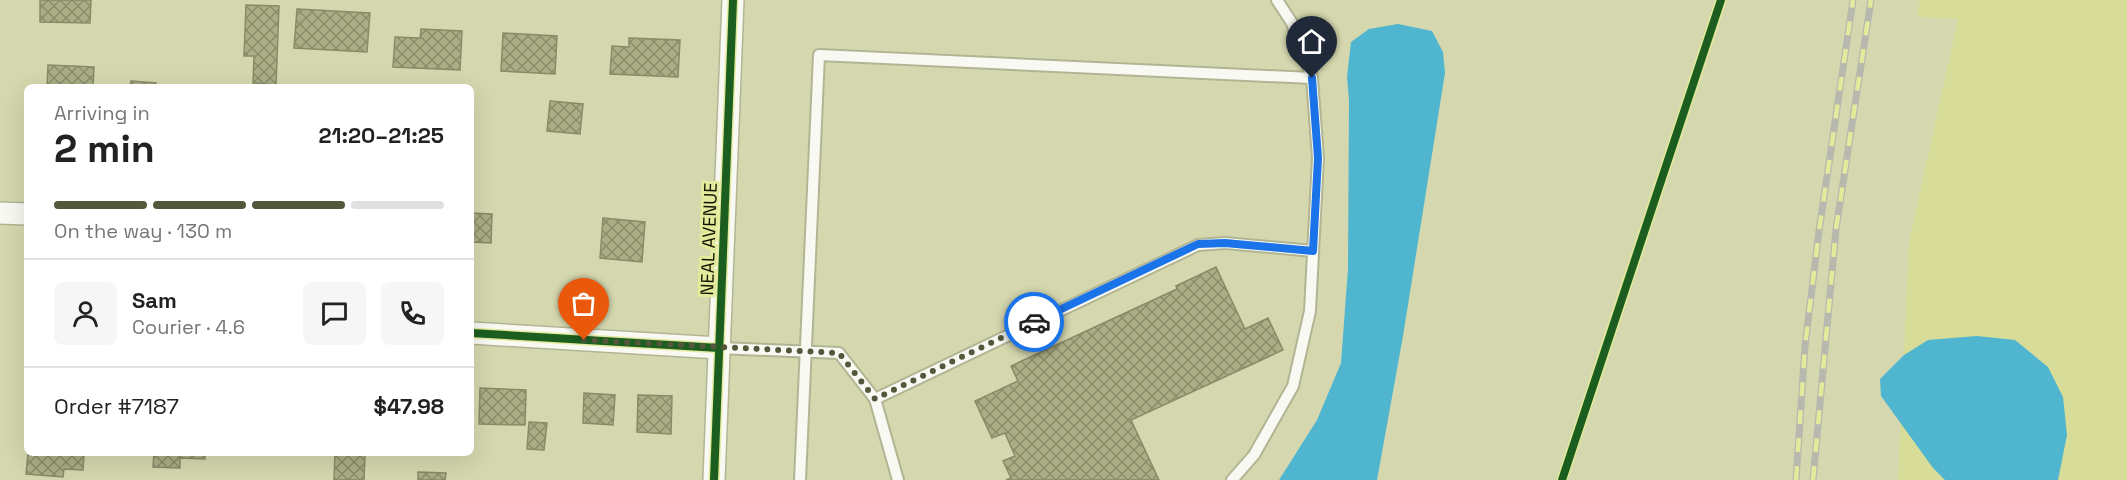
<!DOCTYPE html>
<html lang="en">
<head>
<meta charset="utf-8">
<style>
  body { margin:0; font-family:"Space Grotesk",sans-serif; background:#f6f6f6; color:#222; height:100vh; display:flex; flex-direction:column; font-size:22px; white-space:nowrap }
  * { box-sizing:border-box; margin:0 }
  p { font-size:20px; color:#767676 }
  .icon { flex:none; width:33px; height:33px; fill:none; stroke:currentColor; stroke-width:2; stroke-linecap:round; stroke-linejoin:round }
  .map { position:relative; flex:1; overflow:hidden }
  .panel { position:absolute; left:24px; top:84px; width:450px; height:372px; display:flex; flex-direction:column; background:#fff; border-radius:9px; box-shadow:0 6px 24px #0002 }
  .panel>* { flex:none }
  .pin { position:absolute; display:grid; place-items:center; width:51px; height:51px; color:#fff; margin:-62px -26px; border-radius:50% 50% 50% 0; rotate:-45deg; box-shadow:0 0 6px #0007 }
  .pin .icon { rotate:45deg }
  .courier { position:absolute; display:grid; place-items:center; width:60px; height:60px; margin:-30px; border:4px solid #1a73e8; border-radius:50%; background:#fff; color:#222; box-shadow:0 2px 8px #0007 }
  .overview em { font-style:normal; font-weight:700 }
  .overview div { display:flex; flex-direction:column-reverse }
  .overview { display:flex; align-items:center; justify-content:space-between; height:102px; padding:0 30px }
  h1 { font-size:39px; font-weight:700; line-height:45px }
  .bar { display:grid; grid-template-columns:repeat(4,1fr); gap:9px 6px; align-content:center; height:72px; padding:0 30px }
  .bar i { height:8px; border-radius:4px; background:#e0e0e0 }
  .bar .current { background:#55573d }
  .bar p { grid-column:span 4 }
  .line { display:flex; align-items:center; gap:15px; padding:0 30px; border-top:2px solid #e0e0e0 }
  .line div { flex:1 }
  .round { display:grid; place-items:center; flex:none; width:63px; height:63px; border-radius:9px; background:#f6f6f6 }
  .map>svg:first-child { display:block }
</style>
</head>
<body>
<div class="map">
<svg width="2127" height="480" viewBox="0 0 2127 480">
  <defs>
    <pattern id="building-cross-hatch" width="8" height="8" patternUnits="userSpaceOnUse" patternTransform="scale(1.5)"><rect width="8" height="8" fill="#abae85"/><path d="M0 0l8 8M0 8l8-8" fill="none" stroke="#8a8c6a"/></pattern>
  </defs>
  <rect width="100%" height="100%" fill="#d5d8ae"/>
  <!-- built -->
  <path fill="#d7dc99" d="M1920 0H2127V480H1898L1909 242 1958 19 1917 17Z"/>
  <!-- water -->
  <g fill="#50b5cf">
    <path d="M1398 24 1432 31 1443 52 1445 73 1403 336 1377 480H1279L1317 420 1341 363 1348 269 1349 100 1347 77 1351 42 1369 29Z"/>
    <path d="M1977 336 2015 340 2048 367 2063 397 2067 435 2058 480H1945L1933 468 1881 396 1880 379 1904 355 1928 340Z"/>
  </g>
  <!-- building -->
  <g fill="url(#building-cross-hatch)" stroke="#898a68" stroke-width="1.5">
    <path d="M40 0H91L90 23 40 22Z"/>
    <path d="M246 5 279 6 276 85 253 83 254 56H244Z"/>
    <path d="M297 9 370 13 367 52 294 48Z"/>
    <path d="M421 29 462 31 460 70 393 67 395 37 420 38Z"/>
    <path d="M503 33 557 36 555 74 501 71Z"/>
    <path d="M629 38 680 40 678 77 610 74 612 46 629 47Z"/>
    <path d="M48 65 94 67 93 87H47Z"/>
    <path d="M131 81 156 83V87H130Z"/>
    <path d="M550 101 583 104 580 134 547 131Z"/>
    <path d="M471 213 492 214 491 243 471 242Z"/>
    <path d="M603 218 645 222 642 262 600 258Z"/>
    <path d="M1216 267 1245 329 1268 318 1283 350 1131 420 1159 480H1006L1011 478 1003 461 1015 456 1005 433 992 438 975 401 1018 381 1011 366 1177 289 1176 286Z"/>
    <path d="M480 388 526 390 525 425 479 424Z"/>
    <path d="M584 393 615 395 613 425 583 423Z"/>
    <path d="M638 395 672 396 671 434 637 432Z"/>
    <path d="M529 422 547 423 544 450 527 449Z"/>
    <path d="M28 453H84L83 470 64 469 63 477 26 474Z"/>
    <path d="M154 453H205V459L180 458V468L153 467Z"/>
    <path d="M335 453 365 454 364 480H334Z"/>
    <path d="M418 472 446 473 445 480H418Z"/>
  </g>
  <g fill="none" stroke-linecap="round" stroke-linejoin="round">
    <defs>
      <g id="lane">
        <path d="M719 348 839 353 875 399"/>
        <path d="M800 480 819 55 1312 78"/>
        <path d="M898 480 875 399 1198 245 1225 243 1313 251"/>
        <path d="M1232 480 1254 455 1293 386 1310 311 1318 158 1312 78 1292 23 1277 0"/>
      </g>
      <g id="street">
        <path d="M0 213 27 214"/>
        <path d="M471 333 719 348"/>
        <path d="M714 480 733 0"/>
      </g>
    </defs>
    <!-- lane casing -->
    <use href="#lane" stroke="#b2b593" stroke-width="14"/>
    <!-- street casing -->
    <use href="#street" stroke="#b2b593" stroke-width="24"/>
    <!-- lane -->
    <use href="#lane" stroke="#f9f9f3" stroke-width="10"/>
    <!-- street -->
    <use href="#street" stroke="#f9f9f3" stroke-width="21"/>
    <defs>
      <g id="rail">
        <path d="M1796 480 1805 346 1819 231 1853 0"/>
        <path d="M1813 480 1836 229 1871 0"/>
      </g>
    </defs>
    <!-- rail casing -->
    <use href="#rail" stroke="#b7b8ae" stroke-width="7"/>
    <!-- rail -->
    <use href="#rail" stroke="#e4ea9c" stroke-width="4.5" stroke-dasharray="14" stroke-linecap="butt"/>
    <defs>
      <g id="cycleway">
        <path d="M471 333 719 348"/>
        <path d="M714 480 733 0"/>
        <path d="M1562 480 1721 0"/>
      </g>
    </defs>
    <!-- cycleway casing -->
    <use href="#cycleway" stroke="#e4ea9c" stroke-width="11"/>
    <!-- cycleway -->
    <use href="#cycleway" stroke="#1b5e20" stroke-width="8"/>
  </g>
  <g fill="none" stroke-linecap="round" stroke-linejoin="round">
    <!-- done -->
    <path stroke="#55573d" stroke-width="6" stroke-dasharray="0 10.8" d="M584 340 839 353 875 399 1034 322"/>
    <!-- route -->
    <path stroke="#1a73e8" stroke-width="8" d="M1034 322 1198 244 1225 243 1313 251 1318 158 1312 78"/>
  </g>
  <g text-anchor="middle" stroke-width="6" stroke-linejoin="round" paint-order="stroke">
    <!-- street labels -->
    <g font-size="18" fill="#101100" stroke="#e4ea9c">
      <text transform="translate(709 239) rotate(-88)" y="6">NEAL AVENUE</text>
    </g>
  </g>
</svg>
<div class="pin" style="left:584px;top:340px;background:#ea580c"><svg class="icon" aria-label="bag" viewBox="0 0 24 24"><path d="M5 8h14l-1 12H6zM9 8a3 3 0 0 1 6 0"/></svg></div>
<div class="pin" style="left:1312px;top:78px;background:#1f2937"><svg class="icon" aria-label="home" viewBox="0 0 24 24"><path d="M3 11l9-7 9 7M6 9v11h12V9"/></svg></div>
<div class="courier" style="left:1034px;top:322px"><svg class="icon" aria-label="car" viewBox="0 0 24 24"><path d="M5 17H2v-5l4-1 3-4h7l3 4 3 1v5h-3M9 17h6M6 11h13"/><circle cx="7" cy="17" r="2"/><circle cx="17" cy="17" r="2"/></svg></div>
<section class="panel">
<div class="overview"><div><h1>2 min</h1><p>Arriving in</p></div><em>21:20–21:25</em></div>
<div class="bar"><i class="current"></i><i class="current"></i><i class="current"></i><i></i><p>On the way · 130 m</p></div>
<div class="line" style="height:108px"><a class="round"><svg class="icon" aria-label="person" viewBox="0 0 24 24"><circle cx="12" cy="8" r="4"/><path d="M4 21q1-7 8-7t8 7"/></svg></a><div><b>Sam</b><p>Courier · 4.6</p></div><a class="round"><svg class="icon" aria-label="chat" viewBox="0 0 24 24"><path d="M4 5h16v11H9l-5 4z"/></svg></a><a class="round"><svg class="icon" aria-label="phone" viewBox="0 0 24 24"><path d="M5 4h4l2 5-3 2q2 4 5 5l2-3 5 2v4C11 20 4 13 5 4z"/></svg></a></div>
<div class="line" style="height:78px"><div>Order #7187</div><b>$47.98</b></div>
</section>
</div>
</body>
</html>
